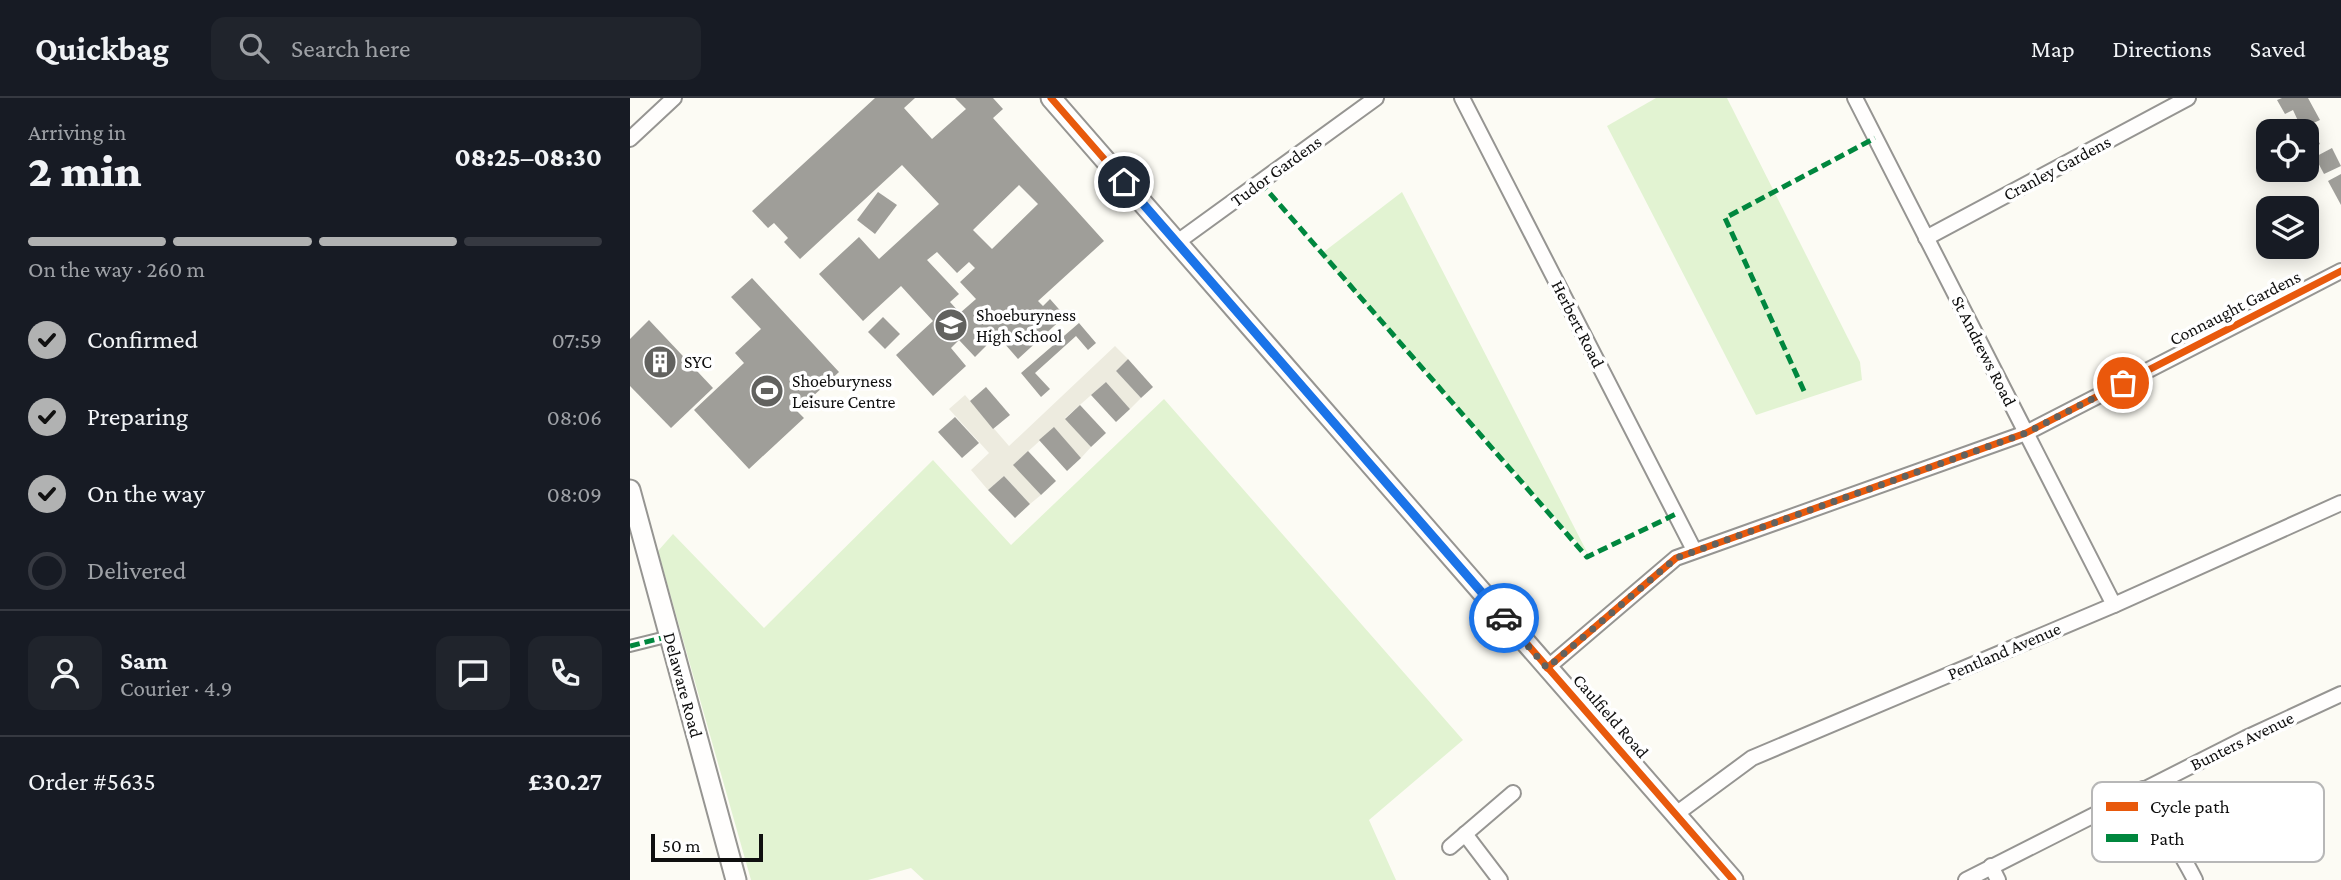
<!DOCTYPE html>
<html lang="en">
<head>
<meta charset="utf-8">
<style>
  body { margin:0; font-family:"Crimson Pro",serif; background:#20242c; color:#f1f3f6; height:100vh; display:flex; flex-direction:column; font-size:26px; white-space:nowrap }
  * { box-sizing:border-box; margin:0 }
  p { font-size:23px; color:#9ea1a6 }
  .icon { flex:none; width:38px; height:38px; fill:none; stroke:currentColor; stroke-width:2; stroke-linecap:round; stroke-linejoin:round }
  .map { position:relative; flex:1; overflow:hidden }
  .details { display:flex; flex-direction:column; background:#171b24; width:630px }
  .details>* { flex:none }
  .tools { position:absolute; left:1626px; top:21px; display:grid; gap:14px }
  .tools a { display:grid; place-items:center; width:63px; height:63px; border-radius:14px; background:#171b24; box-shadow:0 4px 18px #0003; font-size:35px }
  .scale { position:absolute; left:21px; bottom:18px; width:112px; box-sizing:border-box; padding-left:7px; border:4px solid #0f0f0f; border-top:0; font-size:19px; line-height:24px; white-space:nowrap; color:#0f0f0f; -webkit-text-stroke:5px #fff; paint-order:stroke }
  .pin { position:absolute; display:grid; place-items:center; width:60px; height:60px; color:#fff; margin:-30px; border:4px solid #fff; border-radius:50%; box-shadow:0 2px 7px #0007 }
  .courier { position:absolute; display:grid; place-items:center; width:70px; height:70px; margin:-35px; border:5px solid #1a73e8; border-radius:50%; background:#fff; color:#222; box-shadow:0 2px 9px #0007 }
  .headline em { font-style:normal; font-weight:800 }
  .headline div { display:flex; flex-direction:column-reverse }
  .headline { display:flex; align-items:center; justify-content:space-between; height:119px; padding:0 28px }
  h1 { font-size:46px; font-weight:800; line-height:52px }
  .bar { display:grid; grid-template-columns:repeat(4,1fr); gap:10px 7px; align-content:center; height:84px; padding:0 28px }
  .bar i { height:9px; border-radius:5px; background:#363941 }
  .bar .current { background:#b1b2b2 }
  .bar p { grid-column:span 4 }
  .line { display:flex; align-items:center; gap:18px; padding:0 28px; border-top:2px solid #363941 }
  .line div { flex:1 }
  .round { display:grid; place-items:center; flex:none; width:74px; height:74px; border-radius:14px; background:#20242c }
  ol { padding:0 28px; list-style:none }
  li { display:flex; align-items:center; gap:21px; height:77px }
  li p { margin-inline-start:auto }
  li .icon { padding:7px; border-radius:50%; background:#b1b2b2; color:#111; stroke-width:4 }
  li:last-child { color:#9ea1a6 }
  li i { width:38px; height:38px; border:4px solid #363941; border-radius:50% }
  header { display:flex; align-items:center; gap:42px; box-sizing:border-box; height:98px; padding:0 35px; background:#171b24; border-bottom:2px solid #363941 }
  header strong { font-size:33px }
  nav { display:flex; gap:38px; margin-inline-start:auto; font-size:24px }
  .search { width:490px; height:63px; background:#20242c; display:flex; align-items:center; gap:18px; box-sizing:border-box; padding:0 24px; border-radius:14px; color:#9ea1a6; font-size:26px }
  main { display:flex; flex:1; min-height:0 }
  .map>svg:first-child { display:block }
</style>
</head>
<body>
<header>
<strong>Quickbag</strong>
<div class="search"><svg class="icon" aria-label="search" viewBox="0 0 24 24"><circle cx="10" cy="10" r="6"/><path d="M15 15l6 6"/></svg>Search here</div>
<nav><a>Map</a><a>Directions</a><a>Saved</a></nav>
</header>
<main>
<section class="details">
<div class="headline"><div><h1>2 min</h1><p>Arriving in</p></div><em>08:25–08:30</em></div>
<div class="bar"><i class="current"></i><i class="current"></i><i class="current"></i><i></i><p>On the way · 260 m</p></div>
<ol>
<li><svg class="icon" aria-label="check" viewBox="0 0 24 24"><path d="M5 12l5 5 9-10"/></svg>Confirmed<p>07:59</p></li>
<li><svg class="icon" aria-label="check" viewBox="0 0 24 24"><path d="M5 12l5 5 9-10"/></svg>Preparing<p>08:06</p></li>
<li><svg class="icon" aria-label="check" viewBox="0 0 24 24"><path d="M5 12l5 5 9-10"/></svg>On the way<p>08:09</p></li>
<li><i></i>Delivered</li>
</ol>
<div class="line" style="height:126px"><a class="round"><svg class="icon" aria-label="person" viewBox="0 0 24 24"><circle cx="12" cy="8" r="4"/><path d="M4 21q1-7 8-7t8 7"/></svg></a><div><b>Sam</b><p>Courier · 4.9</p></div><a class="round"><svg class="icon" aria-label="chat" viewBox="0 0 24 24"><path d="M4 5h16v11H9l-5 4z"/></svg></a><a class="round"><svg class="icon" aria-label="phone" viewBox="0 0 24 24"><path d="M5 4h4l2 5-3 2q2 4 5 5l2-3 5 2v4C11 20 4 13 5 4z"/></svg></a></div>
<div class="line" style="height:91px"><div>Order #5635</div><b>£30.27</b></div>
</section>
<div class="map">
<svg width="1711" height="782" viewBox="0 0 1711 782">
  <rect width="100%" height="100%" fill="#fcfbf4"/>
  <!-- green -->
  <g fill="#e2f3d2">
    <path d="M1026 0H1097L1230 264 1232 282 1126 317 977 28Z"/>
    <path d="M772 94 958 456 691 156Z"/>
    <path d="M534 301 833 642 739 722 766 782H294L281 770 238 782H121L28 453 43 436 134 530 303 362 381 447Z"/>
  </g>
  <!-- plaza -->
  <path fill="#edebdf" d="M485 248 498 261 486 273 511 300 500 311 476 284 435 320 461 349 451 360 424 330 384 366 411 397 400 406 374 378 358 392 341 372 359 355 319 311 335 297 379 348Z"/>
  <!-- building -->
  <g fill="#9f9e99" fill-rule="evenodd">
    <path d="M245 0H285L274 10 302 41 336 11 325 0H363L373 11 363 20 474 143 408 203 413 208 420 201 435 218 388 261 374 245 369 250 362 242 345 259 329 242 321 250 336 268 303 298 266 257 303 223 271 188 233 223 189 176 229 139 249 161 309 106 272 67 170 161 154 144 158 140 144 125 138 130 122 113ZM389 87 408 106 362 151 343 132ZM307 154 327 175 339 164 345 170 330 184 346 201 330 215 320 204 329 196 297 162Z"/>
    <path d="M1652 0H1678L1690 22 1677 28 1674 23 1669 25 1663 12 1655 16 1647 2Z"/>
    <path d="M1681 29 1690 46 1676 54V32Z"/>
    <path d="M1702 50 1711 68 1694 76 1685 59Z"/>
    <path d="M1711 76V107L1698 83Z"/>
    <path d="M248 94 267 107 245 136 227 122Z"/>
    <path d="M122 180 209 274 167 313 174 320 119 371 64 312 114 265 105 255 131 231 101 199Z"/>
    <path d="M253 219 270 236 255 251 238 234Z"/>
    <path d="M19 222 83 290 41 330 0 288V241Z"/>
    <path d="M449 225 466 245 458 252 446 238 405 275 420 291 411 299 391 275Z"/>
    <path d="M498 261 523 289 511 300 486 273Z"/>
    <path d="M476 284 500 311 486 324 461 297Z"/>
    <path d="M356 289 380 317 363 331 340 303Z"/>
    <path d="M450 307 476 335 461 349 435 321Z"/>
    <path d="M325 319 349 345 332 360 308 334Z"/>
    <path d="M424 329 451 360 437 373 409 342Z"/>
    <path d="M398 353 426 383 411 397 383 367Z"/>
    <path d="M374 378 400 406 385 420 358 392Z"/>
  </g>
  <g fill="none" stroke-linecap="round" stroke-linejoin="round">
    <defs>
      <path id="pedestrian" d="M0 548 40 538"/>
      <g id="minor">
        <path d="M832 0 1064 452"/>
        <path d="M1225 0 1484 507"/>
        <path d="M0 41 44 0"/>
        <path d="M1296 140 1558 0"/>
        <path d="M546 145 746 0"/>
        <path d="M917 570 1046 460 1396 335 1711 173"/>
        <path d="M1513 691C1529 723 1549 750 1565 782"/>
        <path d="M1046 716 1122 660 1484 507 1711 405"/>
        <path d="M835 736 870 782"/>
        <path d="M820 749 883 695"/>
        <path d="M1361 768 1368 782"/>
        <path d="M1336 782 1616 640 1711 596"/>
      </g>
      <g id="tertiary">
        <path d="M421 0 1103 782"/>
        <path d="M0 392 106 782"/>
      </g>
    </defs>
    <!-- pedestrian casing -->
    <use href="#pedestrian" stroke="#969592" stroke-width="14"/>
    <!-- minor casing -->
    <use href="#minor" stroke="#969592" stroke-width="18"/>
    <!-- tertiary casing -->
    <use href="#tertiary" stroke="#969592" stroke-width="23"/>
    <!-- pedestrian -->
    <use href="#pedestrian" stroke="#fffefd" stroke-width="10"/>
    <!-- minor -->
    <use href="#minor" stroke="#fffefd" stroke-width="14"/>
    <!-- tertiary -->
    <use href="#tertiary" stroke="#fffefd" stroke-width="19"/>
    <!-- quiet -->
    <g stroke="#00873e" stroke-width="5" stroke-dasharray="10 5" stroke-linecap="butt">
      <path d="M630 84 957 459 1046 416"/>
      <path d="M1174 293 1095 120 1245 40"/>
      <path d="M0 548 40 538"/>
    </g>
    <defs>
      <g id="cycleway">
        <path d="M421 0 1103 782"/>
        <path d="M917 570 1046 460 1396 335 1711 173"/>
      </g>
    </defs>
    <!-- cycleway casing -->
    <use href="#cycleway" stroke="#fff" stroke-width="11"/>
    <!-- cycleway -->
    <use href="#cycleway" stroke="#e8590c" stroke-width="7"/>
  </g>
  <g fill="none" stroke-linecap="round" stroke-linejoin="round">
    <!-- done -->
    <path stroke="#62625f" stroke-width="7" stroke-dasharray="0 12.6" d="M874 520 917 570 1046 460 1396 335 1493 285"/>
    <!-- route -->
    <path stroke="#1a73e8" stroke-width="9" d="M494 84 874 520"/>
  </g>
  <!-- icons -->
  <defs>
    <symbol id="school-disc" viewBox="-11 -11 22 22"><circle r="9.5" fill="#62625f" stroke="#fff"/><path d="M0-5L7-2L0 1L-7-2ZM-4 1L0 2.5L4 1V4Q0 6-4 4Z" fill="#fff"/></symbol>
    <symbol id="building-disc" viewBox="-11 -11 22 22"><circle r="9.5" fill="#62625f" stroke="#fff"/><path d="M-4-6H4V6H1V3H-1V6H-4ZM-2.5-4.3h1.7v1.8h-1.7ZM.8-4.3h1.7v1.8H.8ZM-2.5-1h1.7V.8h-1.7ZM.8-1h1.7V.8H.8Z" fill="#fff"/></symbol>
    <symbol id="stadium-disc" viewBox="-11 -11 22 22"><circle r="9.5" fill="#62625f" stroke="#fff"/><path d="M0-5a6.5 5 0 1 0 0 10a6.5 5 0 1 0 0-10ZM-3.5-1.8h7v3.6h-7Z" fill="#fff"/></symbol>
  </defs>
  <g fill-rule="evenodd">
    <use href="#school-disc" x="302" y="208" width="38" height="38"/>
    <use href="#building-disc" x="11" y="245" width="38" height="38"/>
    <use href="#stadium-disc" x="118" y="274" width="38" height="38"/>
  </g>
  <g text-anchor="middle" stroke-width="7" stroke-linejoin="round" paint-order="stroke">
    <!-- street labels -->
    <g font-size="18" fill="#0f0f0f" stroke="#fff">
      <text transform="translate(1427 70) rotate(-28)" y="6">Cranley Gardens</text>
      <text transform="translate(646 73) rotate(-36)" y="6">Tudor Gardens</text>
      <text transform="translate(1605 210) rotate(-27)" y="6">Connaught Gardens</text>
      <text transform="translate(948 226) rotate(63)" y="6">Herbert Road</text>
      <text transform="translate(1354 253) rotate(63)" y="6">St Andrews Road</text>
      <text transform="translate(1374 553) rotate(-23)" y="6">Pentland Avenue</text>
      <text transform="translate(53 587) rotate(75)" y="6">Delaware Road</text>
      <text transform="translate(981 618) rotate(49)" y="6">Caulfield Road</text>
      <text transform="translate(1612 643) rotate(-26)" y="6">Bunters Avenue</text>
    </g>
    <!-- poi labels -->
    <g font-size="18" fill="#0f0f0f" stroke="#fff" text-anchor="start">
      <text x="346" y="223">Shoeburyness<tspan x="346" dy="21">High School</tspan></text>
      <text x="54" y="270">SYC</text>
      <text x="162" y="289">Shoeburyness<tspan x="162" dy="21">Leisure Centre</tspan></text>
    </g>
  </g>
  <!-- legend -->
  <rect x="1462" y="684" width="232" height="80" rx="10" fill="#fff" stroke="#b7b7b7" stroke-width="2"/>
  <rect x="1476" y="704" width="32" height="9" fill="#e8590c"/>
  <rect x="1476" y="736" width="32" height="8" fill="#00873e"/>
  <g font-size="19" fill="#0f0f0f">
    <text x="1520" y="715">Cycle path</text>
    <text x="1520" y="747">Path</text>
  </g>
</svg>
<div class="tools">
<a><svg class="icon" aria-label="locate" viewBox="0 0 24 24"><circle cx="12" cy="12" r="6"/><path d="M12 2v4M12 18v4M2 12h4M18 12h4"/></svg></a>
<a><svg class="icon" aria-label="layers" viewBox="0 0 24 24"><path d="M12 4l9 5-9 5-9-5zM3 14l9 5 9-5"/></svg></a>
</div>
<div class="scale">50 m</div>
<div class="pin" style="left:1493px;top:285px;background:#ea580c"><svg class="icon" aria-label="bag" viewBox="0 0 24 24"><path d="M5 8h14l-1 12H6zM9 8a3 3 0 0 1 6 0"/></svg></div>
<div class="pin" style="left:494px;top:84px;background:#1f2937"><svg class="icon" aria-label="home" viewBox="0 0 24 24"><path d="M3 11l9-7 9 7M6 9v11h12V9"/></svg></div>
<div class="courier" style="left:874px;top:520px"><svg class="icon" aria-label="car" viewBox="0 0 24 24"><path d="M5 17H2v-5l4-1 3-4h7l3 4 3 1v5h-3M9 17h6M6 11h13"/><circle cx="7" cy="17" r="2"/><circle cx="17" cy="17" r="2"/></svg></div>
</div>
</main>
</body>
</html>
